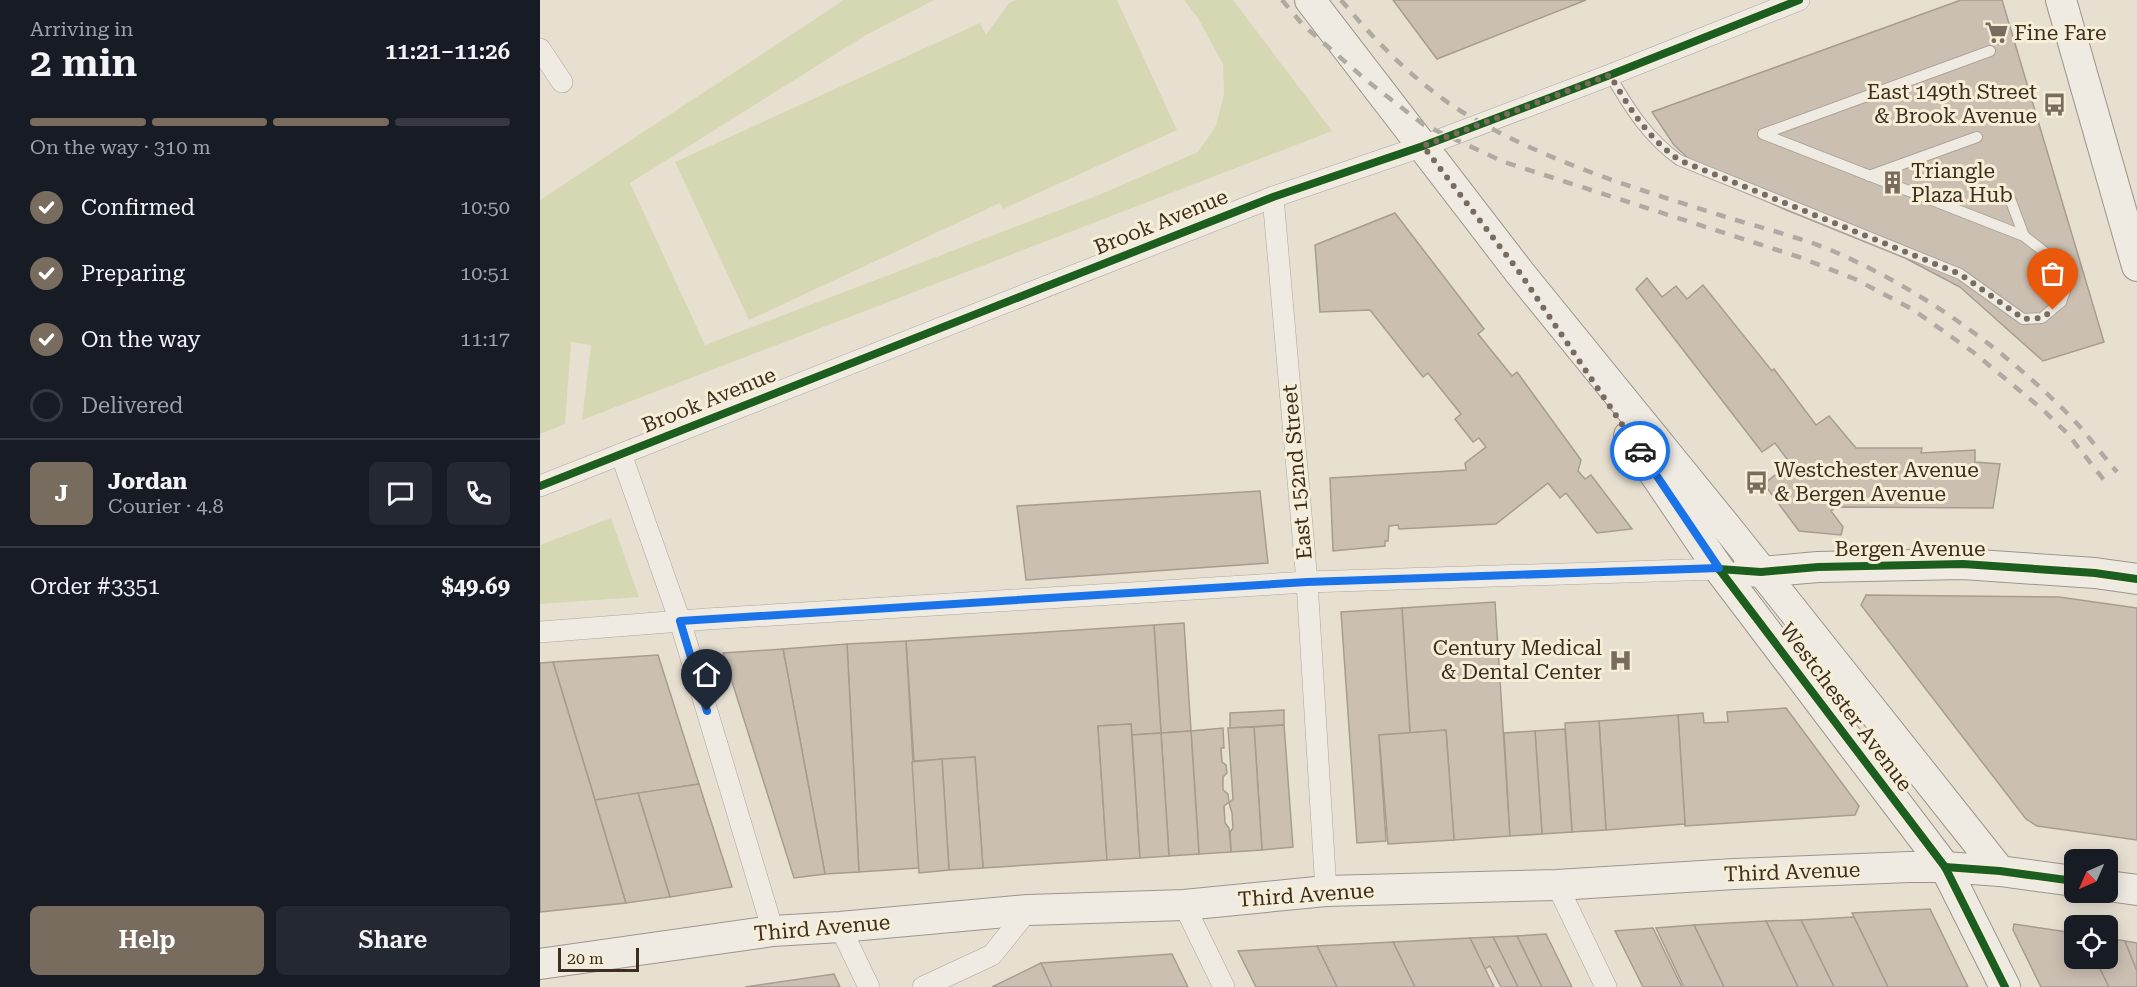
<!DOCTYPE html>
<html lang="en">
<head>
<meta charset="utf-8">
<style>
  body { margin:0; font-family:"Roboto Serif",serif; background:#242831; color:#f1f3f6; height:100vh; display:flex; flex-direction:column; font-size:22px; white-space:nowrap }
  * { box-sizing:border-box; margin:0 }
  p { font-size:20px; color:#9ea1a6 }
  .icon { flex:none; width:33px; height:33px; fill:none; stroke:currentColor; stroke-width:2; stroke-linecap:round; stroke-linejoin:round }
  .map { position:relative; flex:1; overflow:hidden }
  .sheet { display:flex; flex-direction:column; background:#171b24; width:540px }
  .sheet>* { flex:none }
  .needle { width:39px; rotate:225deg }
  .controls { position:absolute; left:1524px; top:849px; display:grid; gap:12px }
  .controls a { display:grid; place-items:center; width:54px; height:54px; border-radius:9px; background:#171b24; box-shadow:0 3px 15px #0003; font-size:30px }
  .scale { position:absolute; left:18px; bottom:15px; width:81px; box-sizing:border-box; padding-left:6px; border:3px solid #3d2e20; border-top:0; font-size:16px; line-height:21px; white-space:nowrap; color:#3d2e20; -webkit-text-stroke:4px #f7eed8; paint-order:stroke }
  .pin { position:absolute; display:grid; place-items:center; width:51px; height:51px; color:#fff; margin:-62px -26px; border-radius:50% 50% 50% 0; rotate:-45deg; box-shadow:0 0 6px #0007 }
  .pin .icon { rotate:45deg }
  .courier { position:absolute; display:grid; place-items:center; width:60px; height:60px; margin:-30px; border:4px solid #1a73e8; border-radius:50%; background:#fff; color:#222; box-shadow:0 2px 8px #0007 }
  .head em { font-style:normal; font-weight:600 }
  .head div { display:flex; flex-direction:column-reverse }
  .head { display:flex; align-items:center; justify-content:space-between; height:102px; padding:0 30px }
  h1 { font-size:39px; font-weight:600; line-height:45px }
  .bar { display:grid; grid-template-columns:repeat(4,1fr); gap:9px 6px; align-content:center; height:72px; padding:0 30px }
  .bar i { height:8px; border-radius:4px; background:#363941 }
  .bar .current { background:#786c5e }
  .bar p { grid-column:span 4 }
  .line { display:flex; align-items:center; gap:15px; padding:0 30px; border-top:2px solid #363941 }
  .line div { flex:1 }
  .round { display:grid; place-items:center; flex:none; width:63px; height:63px; border-radius:9px; background:#242831 }
  ol { padding:0 30px; list-style:none }
  li { display:flex; align-items:center; gap:18px; height:66px }
  li p { margin-inline-start:auto }
  li .icon { padding:6px; border-radius:50%; background:#786c5e; color:#fff; stroke-width:4 }
  li:last-child { color:#9ea1a6 }
  li i { width:33px; height:33px; border:3px solid #363941; border-radius:50% }
  .action { display:flex; gap:12px; margin-top:auto; padding:12px 30px }
  .action a { flex:1; height:69px; border-radius:9px; background:#786c5e; color:#fff; font-size:24px; font-weight:600; line-height:69px; text-align:center }
  .action a+a { background:#242831; color:#f1f3f6 }
  main { display:flex; flex:1; min-height:0 }
  .map>svg:first-child { display:block }
</style>
</head>
<body>
<main>
<section class="sheet">
<div class="head"><div><h1>2 min</h1><p>Arriving in</p></div><em>11:21–11:26</em></div>
<div class="bar"><i class="current"></i><i class="current"></i><i class="current"></i><i></i><p>On the way · 310 m</p></div>
<ol>
<li><svg class="icon" aria-label="check" viewBox="0 0 24 24"><path d="M5 12l5 5 9-10"/></svg>Confirmed<p>10:50</p></li>
<li><svg class="icon" aria-label="check" viewBox="0 0 24 24"><path d="M5 12l5 5 9-10"/></svg>Preparing<p>10:51</p></li>
<li><svg class="icon" aria-label="check" viewBox="0 0 24 24"><path d="M5 12l5 5 9-10"/></svg>On the way<p>11:17</p></li>
<li><i></i>Delivered</li>
</ol>
<div class="line" style="height:108px"><b class="round" style="background:#786c5e;color:#fff">J</b><div><b>Jordan</b><p>Courier · 4.8</p></div><a class="round"><svg class="icon" aria-label="chat" viewBox="0 0 24 24"><path d="M4 5h16v11H9l-5 4z"/></svg></a><a class="round"><svg class="icon" aria-label="phone" viewBox="0 0 24 24"><path d="M5 4h4l2 5-3 2q2 4 5 5l2-3 5 2v4C11 20 4 13 5 4z"/></svg></a></div>
<div class="line" style="height:78px"><div>Order #3351</div><b>$49.69</b></div>
<div class="action"><a>Help</a><a>Share</a></div>
</section>
<div class="map">
<svg width="1597" height="987" viewBox="0 0 1597 987">
  <rect width="100%" height="100%" fill="#e7e0d1"/>
  <!-- green -->
  <g fill="#d6d7b3">
    <path d="M304 0H394L326 35 90 183 165 345 559 195 658 152 676 126 684 94 683 64 658 18 644 0H693L792 131 42 420 51 345 31 342 25 424 0 434V200Z"/>
    <path d="M475 0H577L637 130 463 209 460 203 209 320 135 162 440 23 446 35 468 4Z"/>
    <path d="M71 518 99 597 0 604V545Z"/>
  </g>
  <!-- building -->
  <g fill="#cbbfb2" stroke="#a89c90" stroke-width="1.5">
    <path d="M853 0H1046L897 59Z"/>
    <path d="M1421 0H1462L1564 342 1503 361 1420 287 1365 258 1244 209 1203 190 1151 161 1134 145 1112 112Z"/>
    <path d="M855 213 944 329 938 334 972 376 977 372 1041 460 1038 471 1045 479 1051 475 1092 529 1057 533 1026 493 1020 498 1008 483 956 524 859 529 858 525 849 526 848 541H845V546L793 551 790 478 926 470 925 463 946 447 939 438 933 442 915 419 921 414 888 373 883 377 830 310 780 312 775 245Z"/>
    <path d="M1107 278 1122 297 1136 286 1147 299 1163 285 1232 371 1234 369 1276 425 1289 416 1316 448H1382L1381 453 1435 450V462L1460 464 1453 508 1296 507 1291 511 1303 527 1301 535 1259 531 1224 484 1250 463 1235 443 1222 452 1096 289Z"/>
    <path d="M720 491 728 563 486 580 477 506Z"/>
    <path d="M1326 595 1519 597 1597 608V840L1497 826 1486 819 1321 605Z"/>
    <path d="M955 602 970 836 914 840 906 730 870 733 862 608Z"/>
    <path d="M862 608 870 733 839 735 846 841 817 843 801 612Z"/>
    <path d="M644 623 651 731 621 733 614 625Z"/>
    <path d="M614 625 621 733 592 735 591 724 558 726 567 860 443 868 435 757 374 761 366 641Z"/>
    <path d="M366 641 379 868 319 872 307 644Z"/>
    <path d="M307 644 319 872 285 874 243 649Z"/>
    <path d="M243 649 285 874 254 878 183 653Z"/>
    <path d="M118 655 159 784 55 800 13 662Z"/>
    <path d="M13 662 55 800 86 903 0 912V663Z"/>
    <path d="M1246 708 1319 806 1315 815 1145 826 1138 715 1163 713 1164 723 1188 722 1187 712Z"/>
    <path d="M744 710V725L690 728V713Z"/>
    <path d="M1138 715 1145 824 1066 830 1059 721Z"/>
    <path d="M1059 721 1066 830 1032 832 1025 723Z"/>
    <path d="M591 724 600 858 567 860 558 726Z"/>
    <path d="M744 725 753 847 722 850 714 727Z"/>
    <path d="M714 727 722 850 691 852 690 832 693 828 692 813 689 803 693 799 688 728Z"/>
    <path d="M683 728 684 748H681L682 762 686 765 687 773 683 777V790L688 794 689 802 684 806 685 823 689 828 691 852 659 854 651 731Z"/>
    <path d="M1025 729 1032 832 1002 834 995 731Z"/>
    <path d="M906 730 914 840 848 844 839 735Z"/>
    <path d="M651 731 659 854 629 856 621 733Z"/>
    <path d="M995 731 1002 834 970 836 964 733Z"/>
    <path d="M621 733 629 856 600 858 592 735Z"/>
    <path d="M435 757 443 868 409 870 402 759Z"/>
    <path d="M402 759 409 870 379 873 372 762Z"/>
    <path d="M159 784 192 887 130 897 98 793Z"/>
    <path d="M98 793 130 897 86 903 55 800Z"/>
    <path d="M1390 909 1428 987H1348L1312 913Z"/>
    <path d="M1314 917 1348 987H1294L1261 920Z"/>
    <path d="M1261 920 1294 987H1258L1226 921Z"/>
    <path d="M1226 921 1258 987H1184L1154 925Z"/>
    <path d="M1474 924 1534 933V958H1555L1569 987H1501L1473 930Z"/>
    <path d="M1154 925 1184 987H1144L1116 928Z"/>
    <path d="M1113 928 1142 987H1103L1075 931Z"/>
    <path d="M1006 934 1032 987H1002L977 936Z"/>
    <path d="M977 936 995 973 1002 987H978L953 937Z"/>
    <path d="M953 937 978 987H961L950 966 945 969 930 938Z"/>
    <path d="M930 938 954 987H875L853 942Z"/>
    <path d="M1568 938 1585 941 1597 971V987H1569L1555 958H1568Z"/>
    <path d="M1585 941 1597 943V971Z"/>
    <path d="M853 942 875 987H797L777 946Z"/>
    <path d="M777 946 797 987H716L698 951Z"/>
    <path d="M632 954 648 987H512L501 963Z"/>
    <path d="M501 963 512 987H452Z"/>
    <path d="M294 974 300 987H205Z"/>
  </g>
  <g fill="none" stroke-linecap="round" stroke-linejoin="round">
    <defs>
      <g id="service">
        <path d="M1070 75C1089 108 1108 138 1139 160L1420 274 1483 319 1502 318 1521 302 1526 288V278L1516 261 1484 236 1223 134 1450 51"/>
        <path d="M1329 176 1437 137"/>
        <path d="M1469 196 1484 236"/>
      </g>
      <g id="minor">
        <path d="M0 49 22 82"/>
        <path d="M733 197 767 582 786 891"/>
        <path d="M81 454 140 621 233 931"/>
        <path d="M0 486 733 197 883 146 1070 75 1259 0"/>
        <path d="M0 632 167 619 767 582 1179 569"/>
        <path d="M1017 885 1066 987"/>
        <path d="M644 905 684 987"/>
        <path d="M300 927 329 987"/>
        <path d="M383 987 452 955 488 910"/>
      </g>
      <g id="secondary">
        <path d="M770 0 980 273 1193 535 1460 871"/>
        <path d="M1521 0 1597 266"/>
        <path d="M1089 436 1179 569 1405 867 1465 987"/>
        <path d="M1206 571 1221 572 1278 567 1423 564 1555 573 1597 579"/>
        <path d="M1568 886 1597 890"/>
        <path d="M0 964 233 931 300 927 488 910 644 905 786 891 1017 885 1194 874 1370 867H1405L1460 871 1534 881"/>
      </g>
    </defs>
    <!-- service casing -->
    <use href="#service" stroke="#ada599" stroke-width="12"/>
    <!-- minor casing -->
    <use href="#minor" stroke="#ada599" stroke-width="22"/>
    <!-- secondary casing -->
    <use href="#secondary" stroke="#9c958a" stroke-width="32"/>
    <!-- service -->
    <use href="#service" stroke="#efebe3" stroke-width="10"/>
    <!-- minor -->
    <use href="#minor" stroke="#efebe3" stroke-width="21"/>
    <!-- secondary -->
    <use href="#secondary" stroke="#efebe3" stroke-width="30"/>
    <!-- rail -->
    <g stroke="#afaaa2" stroke-width="4.5" stroke-dasharray="10 10" stroke-linecap="butt">
      <path d="M742 0 763 25 826 80 884 125 964 162 1259 257 1315 279 1372 309 1433 352 1502 409 1527 433 1564 480"/>
      <path d="M801 0C836 42 877 84 924 113 1004 161 1094 188 1183 216 1217 227 1260 237 1293 251 1378 288 1456 343 1522 408 1542 427 1559 451 1577 472"/>
    </g>
    <defs>
      <g id="cycleway">
        <path d="M0 486 733 197 883 146 1070 75 1259 0"/>
        <path d="M1179 569 1405 867 1465 987"/>
        <path d="M1179 569 1221 572 1278 567 1423 564 1555 573 1597 579"/>
        <path d="M1405 867 1460 871 1534 881"/>
      </g>
    </defs>
    <!-- cycleway casing -->
    <use href="#cycleway" stroke="#f7eed8" stroke-width="11"/>
    <!-- cycleway -->
    <use href="#cycleway" stroke="#1b5e20" stroke-width="8"/>
  </g>
  <g fill="none" stroke-linecap="round" stroke-linejoin="round">
    <!-- done -->
    <path stroke="#786c5e" stroke-width="6" stroke-dasharray="0 10.8" d="M1100 451 980 273 883 146 1070 75C1089 108 1108 138 1139 160L1420 274 1484 319 1502 318 1513 310"/>
    <!-- route -->
    <path stroke="#1a73e8" stroke-width="8" d="M167 711 140 621 767 582 1179 568 1100 451"/>
  </g>
  <!-- icons -->
  <defs>
    <symbol id="supermarket-bare" viewBox="-9 -9 18 18"><path d="M-6-5.5h2.5l.6 2H6L4.5 2H-2.5L-4.4-4H-6ZM-1.5 3.2a1.3 1.3 0 1 0 .1 0ZM3 3.2a1.3 1.3 0 1 0 .1 0Z" fill="#786c5e" stroke="#f7eed8" stroke-width="2.5" paint-order="stroke"/></symbol>
    <symbol id="bus-bare" viewBox="-9 -9 18 18"><path d="M-5-6H5V4H4V6H2V4H-2V6H-4V4H-5ZM-3.5-4V0h7V-4ZM-3.5 1.2v1.5H-2V1.2ZM2 1.2v1.5H3.5V1.2Z" fill="#786c5e" stroke="#f7eed8" stroke-width="2.5" paint-order="stroke"/></symbol>
    <symbol id="building-bare" viewBox="-9 -9 18 18"><path d="M-4-6H4V6H1V3H-1V6H-4ZM-2.5-4.3h1.7v1.8h-1.7ZM.8-4.3h1.7v1.8H.8ZM-2.5-1h1.7V.8h-1.7ZM.8-1h1.7V.8H.8Z" fill="#786c5e" stroke="#f7eed8" stroke-width="2.5" paint-order="stroke"/></symbol>
    <symbol id="hospital-bare" viewBox="-9 -9 18 18"><path d="M-5-5h3v3.5h4V-5h3V5h-3V1.5h-4V5h-3Z" fill="#786c5e" stroke="#f7eed8" stroke-width="2.5" paint-order="stroke"/></symbol>
  </defs>
  <g fill-rule="evenodd">
    <use href="#supermarket-bare" x="1440" y="16" width="33" height="33"/>
    <use href="#bus-bare" x="1498" y="88" width="33" height="33"/>
    <use href="#building-bare" x="1336" y="166" width="33" height="33"/>
    <use href="#bus-bare" x="1200" y="466" width="33" height="33"/>
    <use href="#hospital-bare" x="1064" y="644" width="33" height="33"/>
  </g>
  <g text-anchor="middle" stroke-width="6" stroke-linejoin="round" paint-order="stroke">
    <!-- poi labels -->
    <g font-size="21" fill="#3d2e20" stroke="#f7eed8" text-anchor="start">
      <text x="1474" y="40">Fine Fare</text>
      <text x="1497" y="99" text-anchor="end">East 149th Street<tspan x="1497" dy="24">&amp; Brook Avenue</tspan></text>
      <text x="1371" y="178">Triangle<tspan x="1371" dy="24">Plaza Hub</tspan></text>
      <text x="1234" y="477">Westchester Avenue<tspan x="1234" dy="24">&amp; Bergen Avenue</tspan></text>
      <text x="1062" y="655" text-anchor="end">Century Medical<tspan x="1062" dy="24">&amp; Dental Center</tspan></text>
    </g>
    <!-- street labels -->
    <g font-size="21" fill="#3d2e20" stroke="#f7eed8">
      <text transform="translate(621 222) rotate(-22)" y="7">Brook Avenue</text>
      <text transform="translate(169 400) rotate(-22)" y="7">Brook Avenue</text>
      <text transform="translate(757 472) rotate(-95)" y="7">East 152nd Street</text>
      <text x="1370" y="556">Bergen Avenue</text>
      <text transform="translate(1306 707) rotate(53)" y="7">Westchester Avenue</text>
      <text transform="translate(1252 872) rotate(-2)" y="7">Third Avenue</text>
      <text transform="translate(766 895) rotate(-4)" y="7">Third Avenue</text>
      <text transform="translate(282 928) rotate(-5)" y="7">Third Avenue</text>
    </g>
  </g>
</svg>
<div class="controls">
<a><svg class="needle" viewBox="-14 -14 28 28"><path d="M0-13l5 13h-10z" fill="#e53935"/><path d="M0 13l5-13h-10z" fill="#9ea1a6"/></svg></a>
<a><svg class="icon" aria-label="locate" viewBox="0 0 24 24"><circle cx="12" cy="12" r="6"/><path d="M12 2v4M12 18v4M2 12h4M18 12h4"/></svg></a>
</div>
<div class="scale">20 m</div>
<div class="pin" style="left:1513px;top:310px;background:#ea580c"><svg class="icon" aria-label="bag" viewBox="0 0 24 24"><path d="M5 8h14l-1 12H6zM9 8a3 3 0 0 1 6 0"/></svg></div>
<div class="pin" style="left:167px;top:711px;background:#1f2937"><svg class="icon" aria-label="home" viewBox="0 0 24 24"><path d="M3 11l9-7 9 7M6 9v11h12V9"/></svg></div>
<div class="courier" style="left:1100px;top:451px"><svg class="icon" aria-label="car" viewBox="0 0 24 24"><path d="M5 17H2v-5l4-1 3-4h7l3 4 3 1v5h-3M9 17h6M6 11h13"/><circle cx="7" cy="17" r="2"/><circle cx="17" cy="17" r="2"/></svg></div>
</div>
</main>
</body>
</html>
